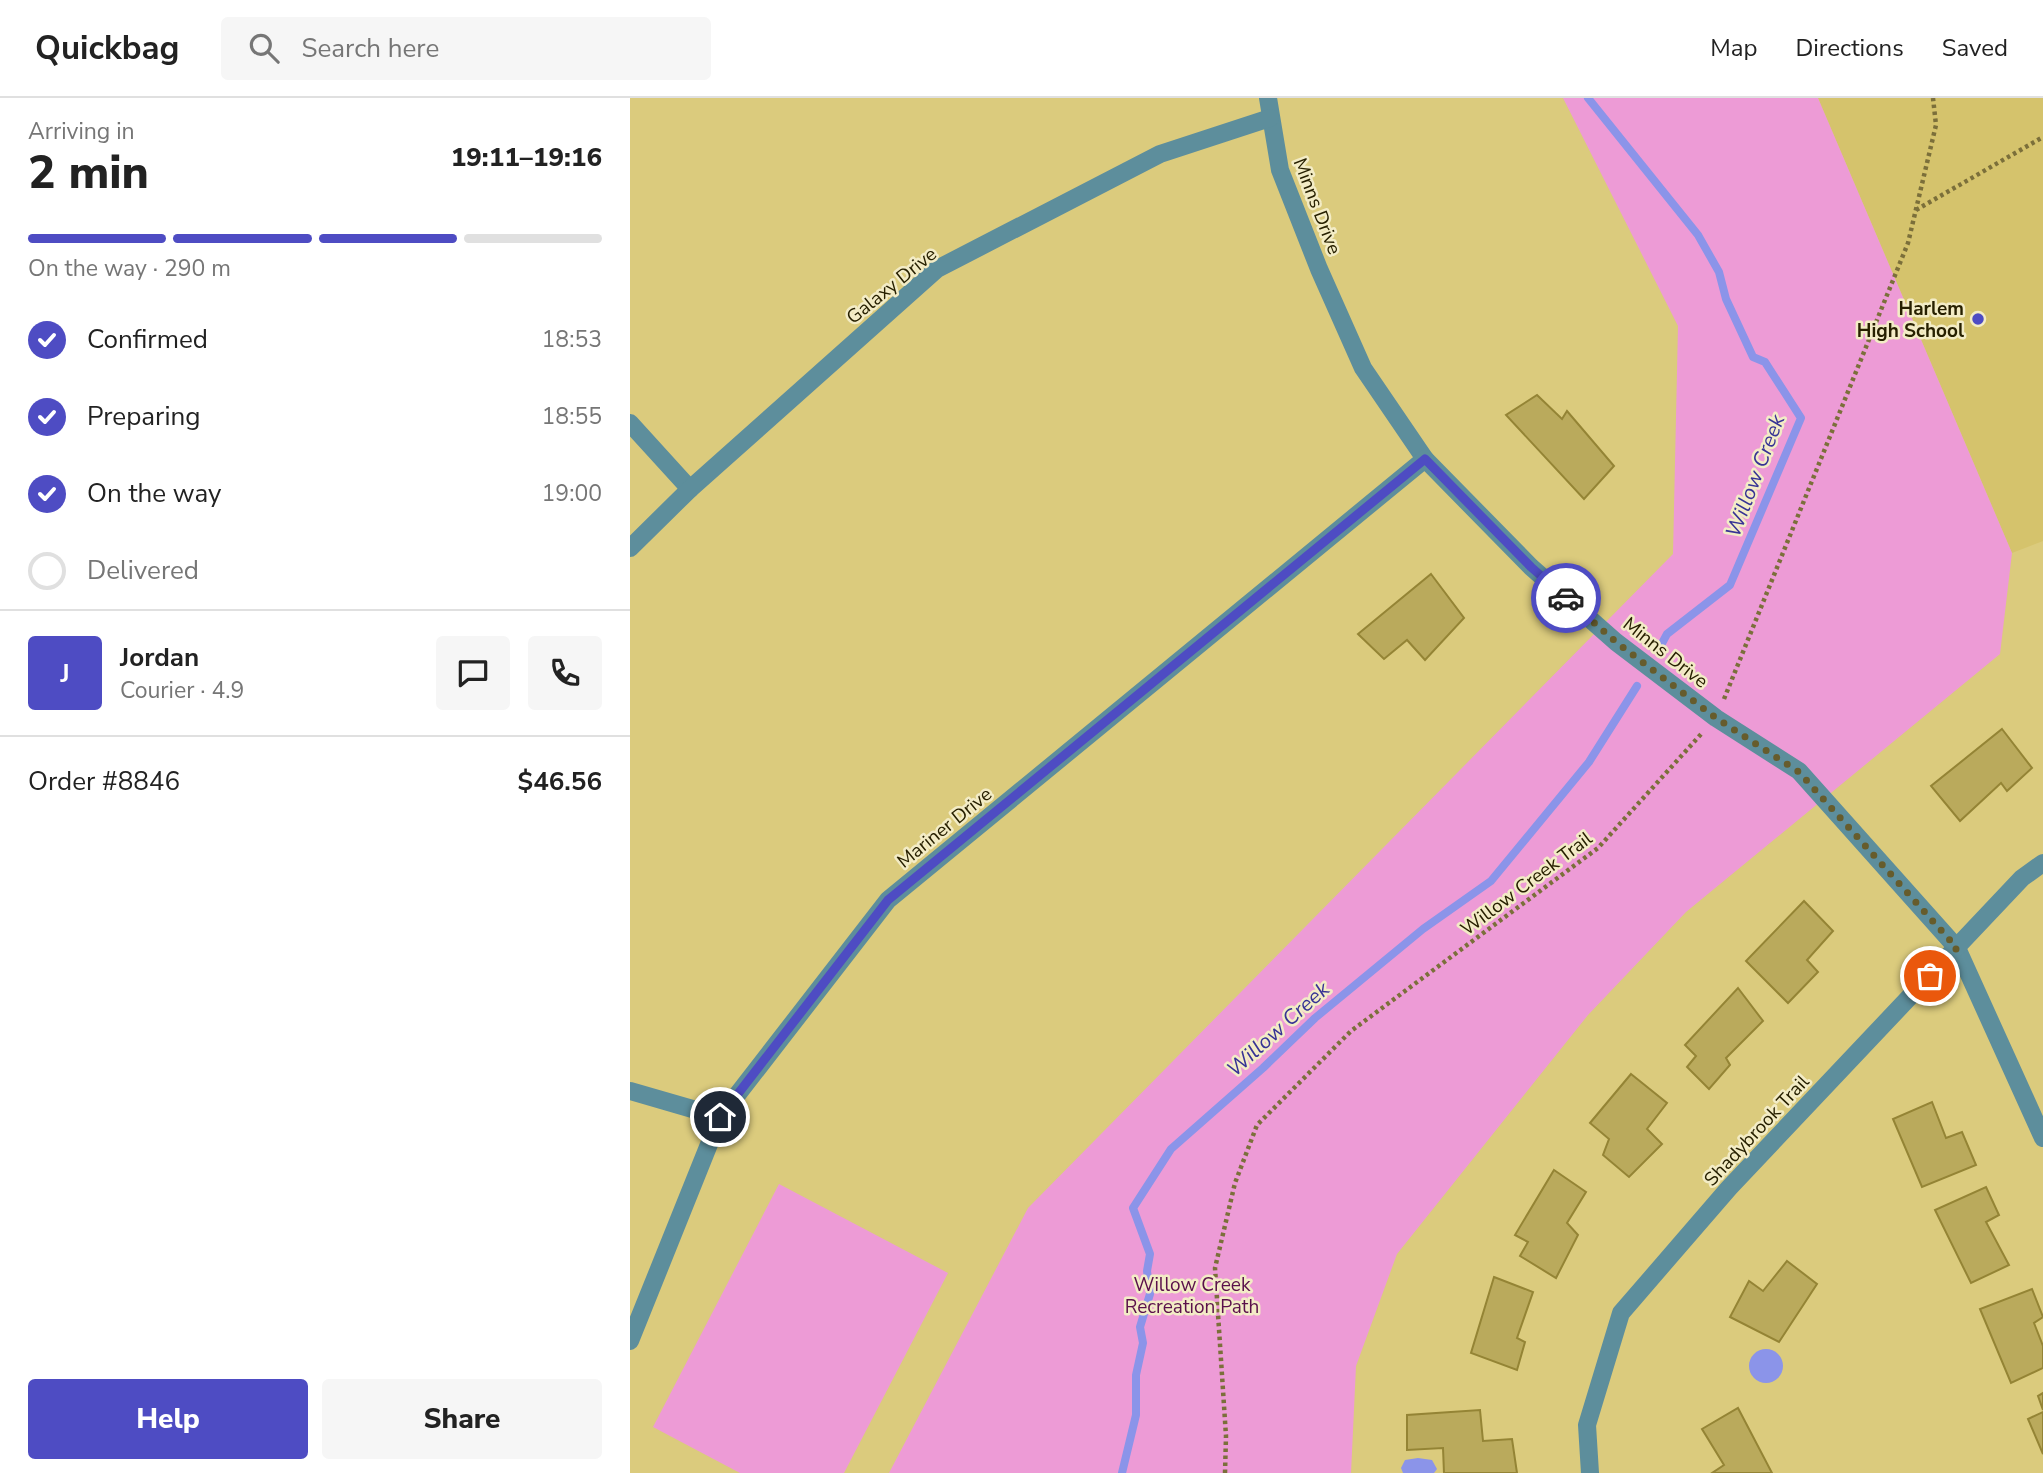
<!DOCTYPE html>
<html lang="en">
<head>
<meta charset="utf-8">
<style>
  body { margin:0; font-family:"Nunito Sans",sans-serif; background:#f6f6f6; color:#222; height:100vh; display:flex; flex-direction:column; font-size:26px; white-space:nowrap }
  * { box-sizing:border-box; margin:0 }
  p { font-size:23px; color:#767676 }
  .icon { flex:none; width:38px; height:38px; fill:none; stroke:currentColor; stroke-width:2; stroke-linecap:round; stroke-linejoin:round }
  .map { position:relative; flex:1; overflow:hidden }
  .side { display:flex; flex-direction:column; background:#fff; width:630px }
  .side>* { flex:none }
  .pin { position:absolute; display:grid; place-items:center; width:60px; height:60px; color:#fff; margin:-30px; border:4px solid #fff; border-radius:50%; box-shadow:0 2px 7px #0007 }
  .courier { position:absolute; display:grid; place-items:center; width:70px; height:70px; margin:-35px; border:5px solid #4e4cc3; border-radius:50%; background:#fff; color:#222; box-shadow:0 2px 9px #0007 }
  .headline em { font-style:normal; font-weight:800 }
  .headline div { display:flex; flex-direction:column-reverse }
  .headline { display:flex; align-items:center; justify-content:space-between; height:119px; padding:0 28px }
  h1 { font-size:46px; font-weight:800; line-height:52px }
  .bar { display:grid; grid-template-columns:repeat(4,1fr); gap:10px 7px; align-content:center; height:84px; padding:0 28px }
  .bar i { height:9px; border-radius:5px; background:#e0e0e0 }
  .bar .selected { background:#4e4cc3 }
  .bar p { grid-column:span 4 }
  .line { display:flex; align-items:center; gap:18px; padding:0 28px; border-top:2px solid #e0e0e0 }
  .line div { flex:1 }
  .round { display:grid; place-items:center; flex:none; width:74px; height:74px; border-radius:7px; background:#f6f6f6 }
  ol { padding:0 28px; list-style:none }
  li { display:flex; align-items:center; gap:21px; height:77px }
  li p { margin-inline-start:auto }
  li .icon { padding:7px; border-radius:50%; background:#4e4cc3; color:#fff; stroke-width:4 }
  li:last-child { color:#767676 }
  li i { width:38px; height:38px; border:4px solid #e0e0e0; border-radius:50% }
  .cta { display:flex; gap:14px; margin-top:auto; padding:14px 28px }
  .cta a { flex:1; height:80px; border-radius:7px; background:#4e4cc3; color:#fff; font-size:28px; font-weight:800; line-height:80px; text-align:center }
  .cta a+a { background:#f6f6f6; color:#222 }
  header { display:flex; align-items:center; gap:42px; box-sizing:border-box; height:98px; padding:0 35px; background:#fff; border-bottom:2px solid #e0e0e0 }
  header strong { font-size:33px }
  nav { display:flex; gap:38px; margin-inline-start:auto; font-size:24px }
  .search { width:490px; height:63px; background:#f6f6f6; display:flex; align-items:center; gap:18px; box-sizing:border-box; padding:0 24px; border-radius:7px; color:#767676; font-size:26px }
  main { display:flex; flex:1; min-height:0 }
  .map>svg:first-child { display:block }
</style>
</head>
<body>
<header>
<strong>Quickbag</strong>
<div class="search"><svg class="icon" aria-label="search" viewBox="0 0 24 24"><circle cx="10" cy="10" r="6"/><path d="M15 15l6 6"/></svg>Search here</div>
<nav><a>Map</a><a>Directions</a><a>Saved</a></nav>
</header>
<main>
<section class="side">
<div class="headline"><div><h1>2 min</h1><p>Arriving in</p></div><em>19:11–19:16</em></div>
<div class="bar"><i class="selected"></i><i class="selected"></i><i class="selected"></i><i></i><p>On the way · 290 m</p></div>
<ol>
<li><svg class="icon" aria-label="check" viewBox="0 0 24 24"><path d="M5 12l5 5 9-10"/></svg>Confirmed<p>18:53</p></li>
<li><svg class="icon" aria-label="check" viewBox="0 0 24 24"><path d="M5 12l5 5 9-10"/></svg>Preparing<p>18:55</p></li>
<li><svg class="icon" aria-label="check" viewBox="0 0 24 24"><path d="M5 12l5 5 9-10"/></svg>On the way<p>19:00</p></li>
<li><i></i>Delivered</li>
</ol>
<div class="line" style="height:126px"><b class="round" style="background:#4e4cc3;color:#fff">J</b><div><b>Jordan</b><p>Courier · 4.9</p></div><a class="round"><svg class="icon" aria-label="chat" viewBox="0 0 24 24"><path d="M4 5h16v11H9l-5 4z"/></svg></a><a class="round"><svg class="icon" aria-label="phone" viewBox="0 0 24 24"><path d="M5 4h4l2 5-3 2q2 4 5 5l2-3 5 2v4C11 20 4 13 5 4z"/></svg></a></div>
<div class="line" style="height:91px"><div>Order #8846</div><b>$46.56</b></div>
<div class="cta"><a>Help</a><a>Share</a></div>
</section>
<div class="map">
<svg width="1413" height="1375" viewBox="0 0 1413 1375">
  <rect width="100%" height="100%" fill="#dbcb7d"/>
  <!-- built -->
  <path fill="#d5c36c" d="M1188 0H1413V443L1382 455Z"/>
  <!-- green -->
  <g fill="#ed9bd6">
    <path d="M933 0H1188L1382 455 1370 556 1056 814 958 917 767 1156 726 1268 721 1375H259L398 1110 1043 456 1048 228Z"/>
    <path d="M149 1086 318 1175 214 1375H110L23 1329Z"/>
  </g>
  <!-- water -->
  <g fill="#8b94e9">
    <circle cx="1136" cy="1268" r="17"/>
    <path d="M788 1360 802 1362 807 1371 804 1375H773L771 1370 775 1362Z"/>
  </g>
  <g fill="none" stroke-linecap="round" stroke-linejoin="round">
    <!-- stream -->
    <g stroke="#8b94e9" stroke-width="8">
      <path d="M958 0 1068 137 1089 174 1096 201 1123 259 1135 264 1171 320 1100 487 1037 536 1030 549"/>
      <path d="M492 1375 506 1317V1277L513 1245 510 1229 520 1196 517 1173 520 1156 503 1110 541 1051 633 970 685 920 793 831 861 783 959 664 1007 588"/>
    </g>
  </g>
  <!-- building -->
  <g fill="#baaa5c" stroke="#948435" stroke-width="2">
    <path d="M907 297 932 321 937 313 984 368 954 401 876 317Z"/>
    <path d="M801 476 834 520 795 562 777 542 754 561 728 536Z"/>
    <path d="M1372 631 1402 670 1377 693 1371 685 1330 723 1301 688Z"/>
    <path d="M1174 803 1203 833 1177 862 1188 874 1158 905 1116 863Z"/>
    <path d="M1108 890 1133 923 1096 960 1100 967 1079 991 1057 969 1066 958 1055 947Z"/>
    <path d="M1001 976 1037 1005 1017 1031 1032 1046 999 1079 973 1057 979 1041 960 1025Z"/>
    <path d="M1302 1004 1316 1040 1332 1034 1346 1067 1292 1089 1263 1021Z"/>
    <path d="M924 1072 956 1094 937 1125 948 1137 926 1180 890 1158 898 1144 885 1137Z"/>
    <path d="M1356 1089 1369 1117 1356 1124 1379 1167 1341 1185 1305 1112Z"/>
    <path d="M1157 1163 1187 1186 1149 1244 1100 1219 1119 1183 1133 1193Z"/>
    <path d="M864 1179 903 1194 887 1240 895 1244 887 1272 841 1255Z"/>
    <path d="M1402 1191 1413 1219 1404 1225 1413 1248V1270L1381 1285 1350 1211Z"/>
    <path d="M1413 1295V1312L1408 1298Z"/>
    <path d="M1108 1310 1142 1375H1082L1094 1367 1072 1331Z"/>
    <path d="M850 1312 853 1343 882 1341 887 1375H814L813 1350 777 1352V1317Z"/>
    <path d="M1413 1314V1356L1398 1321Z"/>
  </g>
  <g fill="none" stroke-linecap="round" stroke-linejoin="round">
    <!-- path -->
    <g stroke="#7b6f3a" stroke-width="4.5" stroke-dasharray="3.5 3.5" stroke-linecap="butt">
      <path d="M1286 112 1413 39"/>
      <path d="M1094 601 1278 145 1306 27 1303 0"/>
      <path d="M595 1375 596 1338 585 1170 605 1085 627 1027 721 933 968 750 1073 634"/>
    </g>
    <!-- street -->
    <g stroke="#5d8e9c" stroke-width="18">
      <path d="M638 0 650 72 689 171 733 270 795 361 901 469 986 544 1086 620 1169 673 1327 850 1413 1040"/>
      <path d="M0 325 60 391"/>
      <path d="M0 450 60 391 307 171 530 56 640 20"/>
      <path d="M0 993 90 1019"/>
      <path d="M0 1243 90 1019 258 802 795 361"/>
      <path d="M960 1375 957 1327 991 1215 1099 1090 1392 780 1413 765"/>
    </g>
  </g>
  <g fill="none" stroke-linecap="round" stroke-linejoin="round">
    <!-- done -->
    <path stroke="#665c2c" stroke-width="7" stroke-dasharray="0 12.6" d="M936 500 986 544 1086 620 1169 674 1327 850 1300 878"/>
    <!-- route -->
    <path stroke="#4e4cc3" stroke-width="9" d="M90 1019 258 802 795 361 901 469 936 500"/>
  </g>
  <!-- markers -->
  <circle fill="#4e4cc3" stroke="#f3ecc6" stroke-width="2.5" cx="1348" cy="221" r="7"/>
  <g text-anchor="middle" stroke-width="5" stroke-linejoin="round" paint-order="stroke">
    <!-- street labels -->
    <g font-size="19" fill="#272000" stroke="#f3ecc6">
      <text transform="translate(688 108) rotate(69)" y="7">Minns Drive</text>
      <text transform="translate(261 187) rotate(-39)" y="7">Galaxy Drive</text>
      <text transform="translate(1036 554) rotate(38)" y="7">Minns Drive</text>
      <text transform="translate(314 729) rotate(-39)" y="7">Mariner Drive</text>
      <text transform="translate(896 785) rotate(-37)" y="7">Willow Creek Trail</text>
      <text transform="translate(1126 1032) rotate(-47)" y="7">Shadybrook Trail</text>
    </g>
    <!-- poi labels -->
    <g font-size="19" font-weight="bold" fill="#272000" stroke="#f3ecc6" text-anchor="end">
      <text x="1334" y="217">Harlem<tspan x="1334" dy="22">High School</tspan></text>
    </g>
    <!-- park labels -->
    <g font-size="19" fill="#5a104b" stroke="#f3ecc6">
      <text x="562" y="1193">Willow Creek<tspan x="562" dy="22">Recreation Path</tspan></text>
    </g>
    <!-- water labels -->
    <g font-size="21" font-style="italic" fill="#373395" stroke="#f3ecc6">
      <text transform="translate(1125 378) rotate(-69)" y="7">Willow Creek</text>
      <text transform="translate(648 931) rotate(-42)" y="7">Willow Creek</text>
    </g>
  </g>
</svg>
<div class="pin" style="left:1300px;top:878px;background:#ea580c"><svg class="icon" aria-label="bag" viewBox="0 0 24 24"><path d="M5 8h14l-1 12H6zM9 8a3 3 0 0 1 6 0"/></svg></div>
<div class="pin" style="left:90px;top:1019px;background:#1f2937"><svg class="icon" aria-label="home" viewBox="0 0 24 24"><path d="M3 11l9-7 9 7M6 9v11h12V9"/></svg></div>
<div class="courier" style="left:936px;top:500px"><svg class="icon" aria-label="car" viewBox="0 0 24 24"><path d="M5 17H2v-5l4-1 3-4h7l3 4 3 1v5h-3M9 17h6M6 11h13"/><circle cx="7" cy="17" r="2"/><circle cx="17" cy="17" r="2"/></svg></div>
</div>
</main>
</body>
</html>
